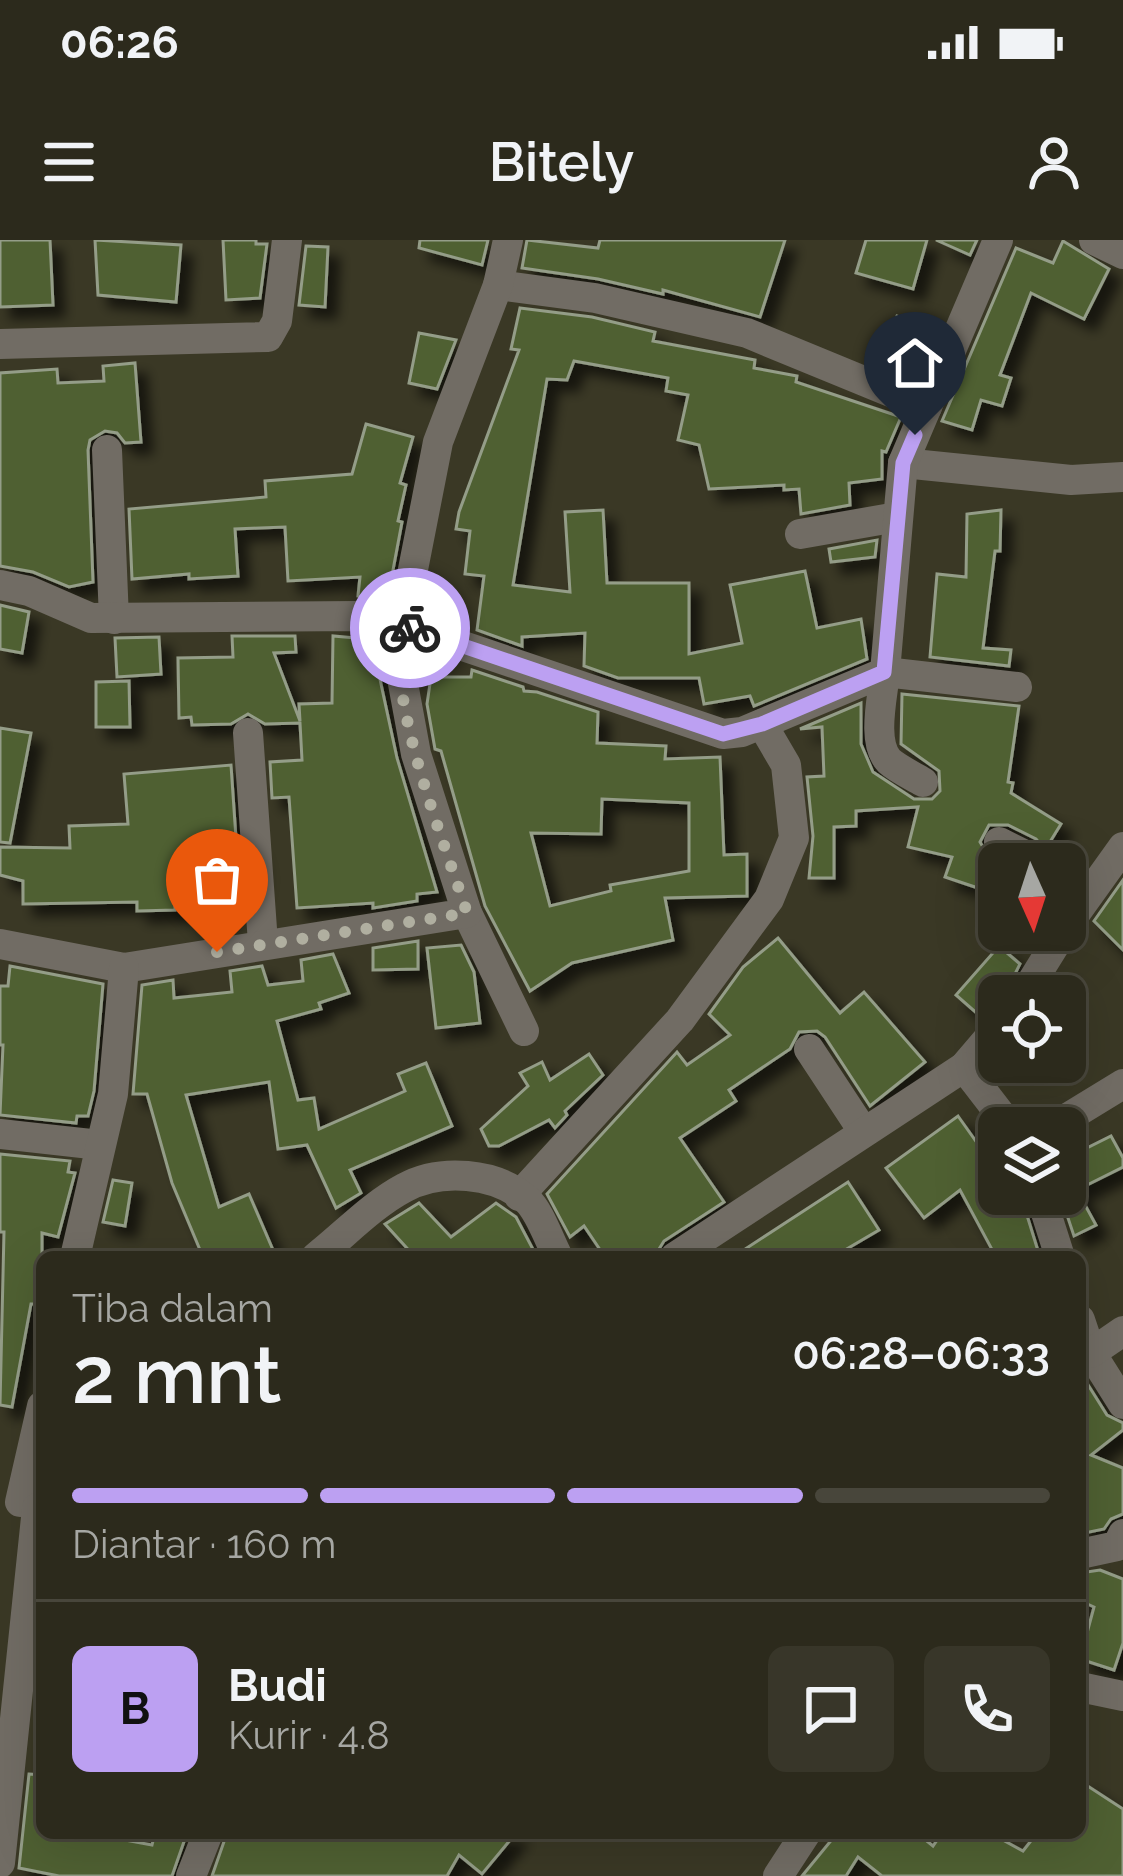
<!DOCTYPE html>
<html lang="id">
<head>
<meta charset="utf-8">
<style>
  body { margin:0; font-family:Raleway,sans-serif; background:#383629; color:#f1f3f6; height:100vh; display:flex; flex-direction:column; font-size:45px; white-space:nowrap }
  * { box-sizing:border-box; margin:0 }
  p { font-size:39px; color:#a6a7a3 }
  .icon { flex:none; width:66px; height:66px; fill:none; stroke:currentColor; stroke-width:2; stroke-linecap:round; stroke-linejoin:round }
  .map { position:relative; flex:1; overflow:hidden }
  .sheet { position:absolute; left:36px; top:1011px; width:1050px; height:588px; display:flex; flex-direction:column; background:#2c2a1c; border-radius:18px; box-shadow:0 12px 48px #0002,0 0 0 3px #48463b }
  .sheet>* { flex:none }
  .needle { width:78px; rotate:177deg }
  .buttons { position:absolute; left:978px; top:603px; display:grid; gap:24px }
  .buttons a { display:grid; place-items:center; width:108px; height:108px; border-radius:18px; background:#2c2a1c; box-shadow:0 12px 48px #0002,0 0 0 3px #48463b; font-size:60px }
  .pin { position:absolute; display:grid; place-items:center; width:102px; height:102px; color:#fff; margin:-123px -51px; border-radius:50% 50% 50% 0; rotate:-45deg; box-shadow:0 0 12px #0007 }
  .pin .icon { rotate:45deg }
  .courier { position:absolute; display:grid; place-items:center; width:120px; height:120px; margin:-60px; border:9px solid #bca0f2; border-radius:50%; background:#fff; color:#222; box-shadow:0 3px 15px #0007 }
  .head em { font-style:normal; font-weight:600 }
  .head div { display:flex; flex-direction:column-reverse }
  .head { display:flex; align-items:center; justify-content:space-between; height:204px; padding:0 36px }
  h1 { font-size:78px; font-weight:600; line-height:90px }
  .bar { display:grid; grid-template-columns:repeat(4,1fr); gap:18px 12px; align-content:center; height:144px; padding:0 36px }
  .bar i { height:15px; border-radius:9px; background:#48463b }
  .bar .active { background:#bca0f2 }
  .bar p { grid-column:span 4 }
  .line { display:flex; align-items:center; gap:30px; padding:0 36px; border-top:3px solid #48463b }
  .line div { flex:1 }
  .round { display:grid; place-items:center; flex:none; width:126px; height:126px; border-radius:18px; background:#383629 }
  .status { display:flex; justify-content:space-between; align-items:center; height:84px; padding:0 60px; background:#2c2a1c; direction:ltr }
  .status svg { height:33px; fill:currentColor }
  header { display:flex; justify-content:space-between; align-items:center; height:156px; padding:0 36px; background:#2c2a1c; font-size:54px; font-weight:600 }
  .map>svg:first-child { display:block }
</style>
</head>
<body>
<div class="status"><b>06:26</b><svg viewBox="0 0 49 12"><path d="M0 12V9h3v3zM5 12V6h3v6zM10 12V3h3v9zM15 12V0h3v12zM26 1h20v11H26zM47 4h2v5h-2z"/></svg></div>
<header><svg class="icon" aria-label="menu" viewBox="0 0 24 24"><path d="M4 6h16M4 12h16M4 18h16"/></svg>Bitely<svg class="icon" aria-label="person" viewBox="0 0 24 24"><circle cx="12" cy="8" r="4"/><path d="M4 21q1-7 8-7t8 7"/></svg></header>
<div class="map">
<svg width="1123" height="1636" viewBox="0 0 1123 1636">
  <defs>
    <filter id="shadow"><feDropShadow dx="11" dy="11" stdDeviation="6" flood-color="#0009"/></filter>
  </defs>
  <rect width="100%" height="100%" fill="#3a3825"/>
  <!-- building -->
  <g fill="#4f6032" stroke="#949d88" stroke-width="3" fill-rule="evenodd" filter="url(#shadow)">
    <path d="M0 0H50L53 65 0 67Z"/>
    <path d="M95 0 181 5 176 62 98 55Z"/>
    <path d="M223 0H256V4H267L260 58 226 60Z"/>
    <path d="M420 0H488L482 25 419 8Z"/>
    <path d="M527 0 598 8 600 0H785L760 77 663 50V54L598 39 522 28Z"/>
    <path d="M866 0H927L913 49 856 33Z"/>
    <path d="M936 0H977L970 15Z"/>
    <path d="M1063 1 1109 29 1084 79 1031 53 1000 135 1011 138 1002 166 981 160 972 190 942 181 1016 8 1053 23Z"/>
    <path d="M306 6 328 7 325 67 299 65Z"/>
    <path d="M520 68 592 77 655 92 653 101 755 120 754 128 797 136 796 142 901 177 886 212 882 211V239L849 243 850 265 801 274 799 249 784 250V245L709 249 699 205 678 200 688 155 666 151 668 138 574 121 567 140 547 139 513 345 570 352 565 272 603 270 607 343H689V414L742 403 730 345 805 331 817 388 861 379 867 419 754 466 750 456 704 464 699 438H618L584 426 585 393 522 397V406L477 390 484 336 465 334 470 291 456 289 459 272 519 110 511 109Z"/>
    <path d="M897 76 938 91 916 142 878 126Z"/>
    <path d="M419 93 456 100 437 149 409 143Z"/>
    <path d="M135 123 141 202 125 203 117 193 105 191 90 200 88 210 93 342 69 347 33 332 0 326V133L57 129 58 143 104 141 103 126Z"/>
    <path d="M366 184 413 197 400 243 406 245 398 281 402 282 387 362 358 356 360 337 288 341 285 287 235 289 238 336 189 339V334L132 339 129 269 266 257 265 241 352 234Z"/>
    <path d="M1001 270 1000 311H995L983 408 1011 410 1009 426 930 417 937 334 966 337 967 274Z"/>
    <path d="M877 300 875 317 831 322 829 309Z"/>
    <path d="M0 365 29 372 22 413 0 409Z"/>
    <path d="M232 396H295L296 412 274 413 300 481 299 464 332 463 333 396 379 400 378 430 397 518 437 652 417 654V661L373 668V663L297 668 289 557 272 558 270 522 302 520 300 483 265 484 248 474 231 484 192 485 191 477 179 478 178 418 233 417Z"/>
    <path d="M159 397 161 434 117 437 115 398Z"/>
    <path d="M472 430 523 447 524 451 537 452 598 472 597 503 666 506 665 519 720 517 724 615 747 614V656L665 658 673 700 572 723 530 751 485 666 441 511 435 509 427 464 431 437H471ZM602 559 689 563V631L610 645 611 651 550 666 531 593 601 594Z"/>
    <path d="M129 441 130 487H96V442Z"/>
    <path d="M902 454 1019 466 1008 542 1013 543 1011 553 1061 584 1045 610 1036 599 1008 585H989L980 602 990 619 981 649 945 637 952 617 908 607 918 567 856 571V586L834 587V638H809L813 596 807 537 824 536 822 487 800 489 861 463V504L873 532 914 559H932L940 551 939 531 901 504Z"/>
    <path d="M0 488 31 493 10 603 0 602Z"/>
    <path d="M231 525 240 657 175 667V670L137 671V662L23 664V641L0 635V607L70 608 69 586 128 584 124 534Z"/>
    <path d="M1123 640V710L1094 681Z"/>
    <path d="M778 698 840 773 864 752 925 822 870 866 825 797 817 791 799 792 790 809 729 850 736 861 680 898 724 962 664 1001 654 1017H605L584 986 570 997 547 954 677 812 687 825 730 795 709 774 743 727Z"/>
    <path d="M418 701V729L373 730V708Z"/>
    <path d="M461 705 474 732 480 783 436 788 427 708Z"/>
    <path d="M999 706 1020 724 1004 756H999V766L981 777 956 755Z"/>
    <path d="M333 714 349 753 319 763 321 769 277 781 298 860 314 858 319 889 405 851 398 834 426 823 452 886 350 930 361 953 336 968 307 905 278 909 269 842 186 855 219 967 249 954 276 1017H203L172 943 147 854H133L142 745 173 740 174 758 232 752 230 731 262 726 268 745 303 741 301 720Z"/>
    <path d="M10 726 103 744 94 851 88 876H77L76 883 0 875 3 805H0V746H8Z"/>
    <path d="M589 814 603 835 565 871 567 875 555 888 549 880 499 906H489L481 889 528 846 520 833 542 822 550 840Z"/>
    <path d="M958 876 999 934V954L1021 956 1039 1014 996 1017 960 950 924 978 886 928Z"/>
    <path d="M1111 896 1123 918V927L1069 954H1079L1096 985 1074 996 1060 954H1065V919Z"/>
    <path d="M0 914 70 921 68 932 75 933 58 997 42 993V1064H31L12 1167 0 1165 4 992H0Z"/>
    <path d="M113 940 132 943 125 986 103 982Z"/>
    <path d="M848 942 879 990 833 1017H733Z"/>
    <path d="M419 963 451 997 496 963 516 977 536 1015 415 1017 385 984Z"/>
    <path d="M1080 1132 1107 1175 1123 1183V1190L1091 1215 1123 1228V1274L1111 1279 1104 1289 1080 1294Z"/>
    <path d="M1100 1330 1123 1339V1403L1114 1430 1080 1419 1094 1367 1085 1363 1080 1376V1333Z"/>
    <path d="M29 1534 42 1535V1593H87L152 1605 155 1593H187L172 1636H59L19 1628Z"/>
    <path d="M1080 1541 1123 1569V1636H882L858 1617 846 1636H802L834 1597 829 1593H917L933 1606 942 1593H990L1023 1611 1037 1593H1080Z"/>
    <path d="M227 1593H516L482 1634 459 1615 447 1636H212Z"/>
  </g>
  <g fill="none" stroke-linecap="round" stroke-linejoin="round">
    <!-- minor -->
    <g stroke="#716c64" stroke-width="30">
      <path d="M1094 0 1123 14"/>
      <path d="M498 45 595 58 747 93 927 167"/>
      <path d="M0 104 268 97 277 81 287 0"/>
      <path d="M107 210 114 379"/>
      <path d="M903 223 1071 240 1123 237"/>
      <path d="M800 294 897 277"/>
      <path d="M0 345 29 351 91 378 359 376 401 385 723 494 742 492 885 432 903 223 998 0"/>
      <path d="M248 493 263 703"/>
      <path d="M923 542C913 536 898 529 889 521 871 502 883 456 885 432L1017 447"/>
      <path d="M999 602 1027 616 1030 624"/>
      <path d="M467 673 524 791"/>
      <path d="M1065 688 1123 607"/>
      <path d="M0 704 124 728 467 673 416 514 397 411 438 202 498 45 508 0"/>
      <path d="M1023 756 1064 690"/>
      <path d="M809 809 863 891"/>
      <path d="M964 827 999 786"/>
      <path d="M1051 888 1123 844"/>
      <path d="M0 894 100 905"/>
      <path d="M1040 954 1060 1017"/>
      <path d="M519 956 680 780 769 659 794 598 786 525 762 484"/>
      <path d="M75 1017 113 854 124 728"/>
      <path d="M316 1017C344 995 372 965 404 948 440 928 496 932 527 960 540 972 549 1000 558 1017"/>
      <path d="M675 1017 964 827 1011 888"/>
      <path d="M1080 1080 1091 1113 1123 1164"/>
      <path d="M1091 1113 1123 1091"/>
      <path d="M20 1262 42 1166"/>
      <path d="M1080 1314 1117 1306 1123 1294"/>
      <path d="M1080 1447 1123 1456"/>
      <path d="M0 1623 37 1268"/>
      <path d="M191 1636 208 1593"/>
      <path d="M778 1636 806 1593"/>
    </g>
  </g>
  <g fill="none" stroke-linecap="round" stroke-linejoin="round">
    <!-- done -->
    <path stroke="#b0afa0" stroke-width="12" stroke-dasharray="0 21.6" d="M217 712 467 673C443 598 387 461 401 386L410 388"/>
    <!-- route -->
    <path stroke="#bca0f2" stroke-width="15" d="M410 388 723 494 762 484 884 432 903 223 915 195"/>
  </g>
</svg>
<div class="buttons">
<a><svg class="needle" viewBox="-14 -14 28 28"><path d="M0-13l5 13h-10z" fill="#e53935"/><path d="M0 13l5-13h-10z" fill="#a6a7a3"/></svg></a>
<a><svg class="icon" aria-label="locate" viewBox="0 0 24 24"><circle cx="12" cy="12" r="6"/><path d="M12 2v4M12 18v4M2 12h4M18 12h4"/></svg></a>
<a><svg class="icon" aria-label="layers" viewBox="0 0 24 24"><path d="M12 4l9 5-9 5-9-5zM3 14l9 5 9-5"/></svg></a>
</div>
<div class="pin" style="left:217px;top:712px;background:#ea580c"><svg class="icon" aria-label="bag" viewBox="0 0 24 24"><path d="M5 8h14l-1 12H6zM9 8a3 3 0 0 1 6 0"/></svg></div>
<div class="pin" style="left:915px;top:195px;background:#1f2937"><svg class="icon" aria-label="home" viewBox="0 0 24 24"><path d="M3 11l9-7 9 7M6 9v11h12V9"/></svg></div>
<div class="courier" style="left:410px;top:388px"><svg class="icon" aria-label="bike" viewBox="0 0 24 24"><circle cx="6" cy="16" r="4"/><circle cx="18" cy="16" r="4"/><path d="M6 16l4-8h5l3 8M10 8l3 8H6M13 5h3"/></svg></div>
<section class="sheet">
<div class="head"><div><h1>2 mnt</h1><p>Tiba dalam</p></div><em>06:28–06:33</em></div>
<div class="bar"><i class="active"></i><i class="active"></i><i class="active"></i><i></i><p>Diantar · 160 m</p></div>
<div class="line" style="height:216px"><b class="round" style="background:#bca0f2;color:#111">B</b><div><b>Budi</b><p>Kurir · 4.8</p></div><a class="round"><svg class="icon" aria-label="chat" viewBox="0 0 24 24"><path d="M4 5h16v11H9l-5 4z"/></svg></a><a class="round"><svg class="icon" aria-label="phone" viewBox="0 0 24 24"><path d="M5 4h4l2 5-3 2q2 4 5 5l2-3 5 2v4C11 20 4 13 5 4z"/></svg></a></div>
</section>
</div>
</body>
</html>
